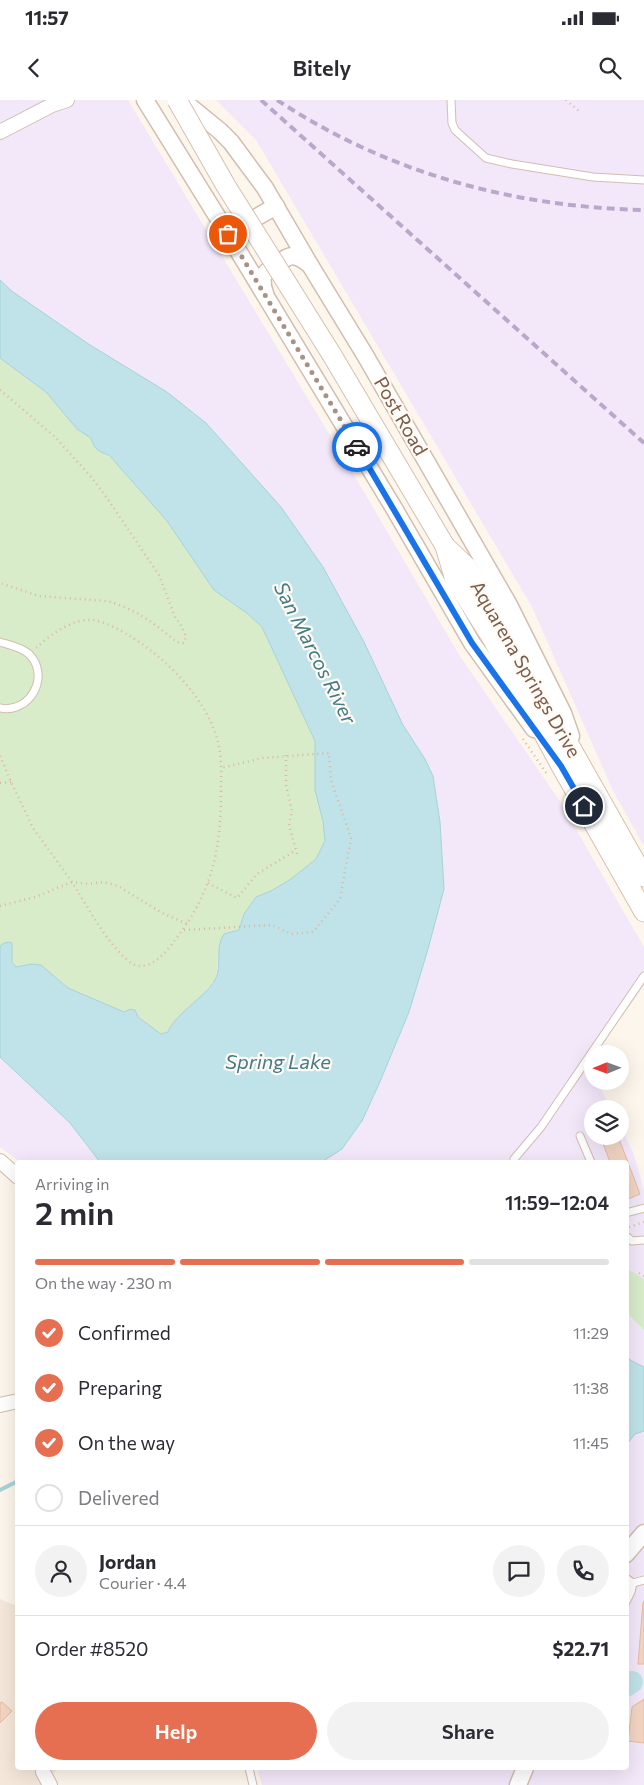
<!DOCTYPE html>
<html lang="en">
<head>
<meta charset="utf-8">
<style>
  body { margin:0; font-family:Commissioner,sans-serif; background:#f2f2f3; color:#2b2b33; height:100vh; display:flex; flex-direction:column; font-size:19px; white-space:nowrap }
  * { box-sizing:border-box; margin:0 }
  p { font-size:16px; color:#7c7c81 }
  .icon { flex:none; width:28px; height:28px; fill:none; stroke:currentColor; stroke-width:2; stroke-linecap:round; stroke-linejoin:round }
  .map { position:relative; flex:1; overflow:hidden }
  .drawer { position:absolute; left:15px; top:1060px; width:614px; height:610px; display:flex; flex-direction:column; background:#fff; border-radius:5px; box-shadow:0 5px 20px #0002 }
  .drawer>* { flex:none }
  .needle { width:32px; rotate:269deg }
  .tools { position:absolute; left:584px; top:945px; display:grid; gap:10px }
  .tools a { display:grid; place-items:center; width:45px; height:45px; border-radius:50%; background:#fff; box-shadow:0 5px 20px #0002; font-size:25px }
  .pin { position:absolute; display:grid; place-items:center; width:42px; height:42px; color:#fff; margin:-21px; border:2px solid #fff; border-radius:50%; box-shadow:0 1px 5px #0007 }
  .courier { position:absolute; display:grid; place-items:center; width:50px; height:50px; margin:-25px; border:4px solid #1a73e8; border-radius:50%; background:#fff; color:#222; box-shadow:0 1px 6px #0007 }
  .headline em { font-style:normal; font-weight:600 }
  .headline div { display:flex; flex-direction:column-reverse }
  .headline { display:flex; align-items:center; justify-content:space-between; height:85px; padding:0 20px }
  h1 { font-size:32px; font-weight:600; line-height:38px }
  .bar { display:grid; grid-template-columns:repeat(4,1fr); gap:8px 5px; align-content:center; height:60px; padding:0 20px }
  .bar i { height:6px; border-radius:4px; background:#e1e1e2 }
  .bar .current { background:#e76f51 }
  .bar p { grid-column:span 4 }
  .line { display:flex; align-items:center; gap:12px; padding:0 20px; border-top:1px solid #e1e1e2 }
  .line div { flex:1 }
  .round { display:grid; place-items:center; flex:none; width:52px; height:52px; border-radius:26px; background:#f2f2f3 }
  ol { padding:0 20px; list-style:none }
  li { display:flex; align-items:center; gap:15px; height:55px }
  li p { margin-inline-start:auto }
  li .icon { padding:5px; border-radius:50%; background:#e76f51; color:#fff; stroke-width:4 }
  li:last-child { color:#7c7c81 }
  li i { width:28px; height:28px; border:2px solid #e1e1e2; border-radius:50% }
  .cta { display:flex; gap:10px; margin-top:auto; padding:10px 20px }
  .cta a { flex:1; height:58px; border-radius:30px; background:#e76f51; color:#fff; font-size:20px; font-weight:600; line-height:58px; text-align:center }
  .cta a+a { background:#f2f2f3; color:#2b2b33 }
  .status { display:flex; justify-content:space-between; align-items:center; height:35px; padding:0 25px; background:#fff; direction:ltr }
  .status svg { height:14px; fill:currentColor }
  header { display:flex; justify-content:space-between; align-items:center; height:65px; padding:0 20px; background:#fff; font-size:22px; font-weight:600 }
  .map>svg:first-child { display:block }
</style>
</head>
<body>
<div class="status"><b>11:57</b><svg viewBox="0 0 49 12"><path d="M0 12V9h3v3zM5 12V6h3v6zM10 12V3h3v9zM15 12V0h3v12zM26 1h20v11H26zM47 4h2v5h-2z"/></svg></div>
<header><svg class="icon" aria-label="back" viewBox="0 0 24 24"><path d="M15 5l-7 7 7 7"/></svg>Bitely<svg class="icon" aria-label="search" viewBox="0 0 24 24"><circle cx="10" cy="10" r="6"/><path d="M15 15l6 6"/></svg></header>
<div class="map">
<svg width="644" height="1685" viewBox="0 0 644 1685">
  <rect width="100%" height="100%" fill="#fdf6ec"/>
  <!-- residential -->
  <path fill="#f5e8da" d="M0 1499 17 1506 18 1668H58L42 1685H0Z"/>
  <!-- education -->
  <g fill="#f3e8fa">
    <path d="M0 0H128L364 392 458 553 559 700 644 847V886L595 954H592L589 963 592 971V981H597L611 1009H592V1036H620V1026L633 1052 644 1090V1685H262L257 1668H626V1062H20L0 1047Z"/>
    <path d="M216 0H644V746L613 691 532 507 256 40Z"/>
  </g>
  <!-- green -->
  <g fill="#d8ecc9">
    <path d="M0 258 46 292 77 329 91 338 100 352 109 355 167 421 214 490 248 514 262 527 315 641V690L323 721 325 741 316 759 291 779 271 791 256 797 244 814 239 830 224 834C215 848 220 865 215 880L169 932 161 934 138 917 137 913 131 909 124 912 68 888 41 865 16 867 2 845 0 846Z"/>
    <path d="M626 1168 644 1179V1230L626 1212Z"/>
  </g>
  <!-- water -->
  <g fill="#bfe3e8" stroke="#a5d3da">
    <path d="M0 180 13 192 90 245 167 292 206 323 281 407 323 467 364 542 403 625 425 659 433 676 440 722 444 789 428 849 409 912 379 984 362 1021 342 1049 322 1062H100L70 1023 0 957V846C4 843 7 841 12 843V862L16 867 32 864 41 865 68 888 124 912 131 909 135 910 138 917 161 934 168 932C173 916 205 897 215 880 223 865 214 849 224 834L239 830 244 814 256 797 271 791 291 779 316 759 325 741 323 721 315 690V641L262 527 248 514 214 490 167 421 109 355C99 352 94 349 91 338L77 329 46 292 0 258Z"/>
    <path d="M626 1255 630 1260 644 1267V1331L635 1334 626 1345Z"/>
  </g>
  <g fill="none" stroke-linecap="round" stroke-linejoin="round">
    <!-- stream -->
    <path stroke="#a5d3da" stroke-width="4" d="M0 1390 18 1381"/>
    <!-- river -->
    <path stroke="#bfe3e8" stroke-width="22" d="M626 1586 632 1582"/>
  </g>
  <!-- building -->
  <g fill="#f3d5c3" stroke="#e6bba3">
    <path d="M600 1036H618L640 1094 626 1100V1062H610Z"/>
    <path d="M643 1502H644V1564H638Z"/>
    <path d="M644 1599V1643L628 1641 632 1607Z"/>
    <path d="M2 1602 12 1611 0 1623V1603Z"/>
  </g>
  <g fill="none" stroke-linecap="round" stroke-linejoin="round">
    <defs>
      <g id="service">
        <path d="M451 0 452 23 455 30 486 58 512 64 593 77 644 80"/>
        <path d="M0 542C10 545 21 547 29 554 51 576 30 614 0 608"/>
        <path d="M580 1036 591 1062"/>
        <path d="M514 1059 541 1027 644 876"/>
        <path d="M626 1113 644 1108"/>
        <path d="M626 1136 632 1141 644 1140"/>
        <path d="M626 1478 633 1483 631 1492 626 1502"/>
        <path d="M633 1483 644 1480"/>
        <path d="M249 1668 253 1685"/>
      </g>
      <g id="minor">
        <path d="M0 32 52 5 67 0"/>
        <path d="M0 1061 18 1077"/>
        <path d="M0 1305 18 1301"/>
        <path d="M43 1672 50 1685"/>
      </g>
      <g id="tertiary">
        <path d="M145 0 228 134 395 410 472 543 534 629"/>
        <path d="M182 0 220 31 231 42 265 88 310 165 365 255 509 505 563 613 571 636"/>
        <path d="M228 134 276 106"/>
        <path d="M265 193C263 188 262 183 263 177 265 171 285 157 292 156 299 156 305 161 310 165"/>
        <path d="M626 1454 644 1433"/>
        <path d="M518 1685 525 1668"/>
      </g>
      <g id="secondary">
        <path d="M332 255 445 446 455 480 493 540 561 666 644 812"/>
        <path d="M446 447 467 467 497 517 644 777"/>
      </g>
    </defs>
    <!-- service casing -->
    <use href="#service" stroke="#d1beb0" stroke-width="9"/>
    <!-- minor casing -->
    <use href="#minor" stroke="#d1beb0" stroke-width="16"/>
    <!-- tertiary casing -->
    <use href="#tertiary" stroke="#d1beb0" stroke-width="19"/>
    <!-- secondary casing -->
    <use href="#secondary" stroke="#d6c0b0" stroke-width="21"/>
    <!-- path -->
    <g stroke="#d9b8a5" stroke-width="2.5" stroke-dasharray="1 4" stroke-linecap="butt">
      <path d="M566 0 579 11"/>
      <path d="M0 290 55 337 92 378 107 398 159 475 175 517 182 527 186 537 184 543C177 544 173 539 168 535 150 520 129 506 106 501L39 496 0 483"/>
      <path d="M523 639 547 674"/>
      <path d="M286 655V685L292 711 289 725 298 757"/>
      <path d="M0 656 11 682 33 728 72 782 88 784 103 782 118 786 162 813 188 824"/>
      <path d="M0 683 11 682"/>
      <path d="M208 783 237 798 257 774 296 750"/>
      <path d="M0 806 35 797 72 782C83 799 119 866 140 866 155 866 167 851 175 840 212 792 221 751 221 691 221 675 222 658 218 642 207 599 167 559 130 536 120 530 104 521 92 520 71 519 50 535 36 548"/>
      <path d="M184 830 272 825 291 834 313 832 340 799 351 738 331 680 329 653 263 658 221 668"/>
      <path d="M629 1127 644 1122"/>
      <path d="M639 1173 644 1176"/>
    </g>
    <!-- service -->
    <use href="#service" stroke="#fff" stroke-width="7"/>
    <!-- minor -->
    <use href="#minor" stroke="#fff" stroke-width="14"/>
    <!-- tertiary -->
    <use href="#tertiary" stroke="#fff" stroke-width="16"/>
    <!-- secondary -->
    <use href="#secondary" stroke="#fff" stroke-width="19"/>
    <!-- rail -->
    <g stroke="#b9a8c9" stroke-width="4" stroke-dasharray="8 5" stroke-linecap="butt">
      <path d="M261 0 644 343"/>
      <path d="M277 0C388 73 512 107 644 110"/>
    </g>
    <defs>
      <path id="secondary-bridge" d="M177 0 226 86 332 255"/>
    </defs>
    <!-- secondary-bridge casing -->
    <use href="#secondary-bridge" stroke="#d6c0b0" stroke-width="21" stroke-linecap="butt"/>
    <!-- secondary-bridge -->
    <use href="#secondary-bridge" stroke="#fff" stroke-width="19"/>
  </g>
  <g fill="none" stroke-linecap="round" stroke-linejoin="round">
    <!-- done -->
    <path stroke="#a89285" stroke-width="5" stroke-dasharray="0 9" d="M228 134 357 347"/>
    <!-- route -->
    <path stroke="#1a73e8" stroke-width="6" d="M357 347 472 543 561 666 584 706"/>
  </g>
  <g text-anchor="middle" stroke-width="4.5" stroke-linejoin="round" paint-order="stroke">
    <!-- street labels -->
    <g font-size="19" fill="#7a5c4d" stroke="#fffaf3">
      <text transform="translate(401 316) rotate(60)" y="7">Post Road</text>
      <text transform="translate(526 569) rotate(60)" y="7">Aquarena Springs Drive</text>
    </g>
    <!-- water labels -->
    <g font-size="20" font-style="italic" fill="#437c86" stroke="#fffaf3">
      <text transform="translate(315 553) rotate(63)" y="7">San Marcos River</text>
      <text x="278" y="969">Spring Lake</text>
    </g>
  </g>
</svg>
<div class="tools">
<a><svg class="needle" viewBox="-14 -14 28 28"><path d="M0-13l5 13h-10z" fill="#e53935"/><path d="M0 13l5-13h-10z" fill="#7c7c81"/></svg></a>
<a><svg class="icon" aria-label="layers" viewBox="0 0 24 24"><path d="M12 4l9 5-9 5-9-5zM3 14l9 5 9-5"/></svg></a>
</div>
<div class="pin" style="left:228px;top:134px;background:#ea580c"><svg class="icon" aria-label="bag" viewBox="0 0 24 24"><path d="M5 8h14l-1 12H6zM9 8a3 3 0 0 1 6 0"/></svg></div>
<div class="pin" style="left:584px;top:706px;background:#1f2937"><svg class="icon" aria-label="home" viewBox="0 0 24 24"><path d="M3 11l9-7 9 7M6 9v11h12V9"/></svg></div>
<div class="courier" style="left:357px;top:347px"><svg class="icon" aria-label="car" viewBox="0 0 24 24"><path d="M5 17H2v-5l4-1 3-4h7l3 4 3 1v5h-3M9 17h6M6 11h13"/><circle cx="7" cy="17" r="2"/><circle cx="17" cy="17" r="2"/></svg></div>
<section class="drawer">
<div class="headline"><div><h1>2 min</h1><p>Arriving in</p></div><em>11:59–12:04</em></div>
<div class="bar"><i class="current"></i><i class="current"></i><i class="current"></i><i></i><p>On the way · 230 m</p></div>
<ol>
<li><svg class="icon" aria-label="check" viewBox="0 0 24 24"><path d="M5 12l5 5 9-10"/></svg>Confirmed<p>11:29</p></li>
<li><svg class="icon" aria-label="check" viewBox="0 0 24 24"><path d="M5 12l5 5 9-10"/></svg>Preparing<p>11:38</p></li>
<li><svg class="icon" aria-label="check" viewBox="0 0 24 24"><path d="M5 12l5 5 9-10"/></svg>On the way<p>11:45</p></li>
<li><i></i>Delivered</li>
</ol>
<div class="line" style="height:90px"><a class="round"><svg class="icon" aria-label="person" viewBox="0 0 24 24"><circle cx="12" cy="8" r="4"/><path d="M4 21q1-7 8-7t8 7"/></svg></a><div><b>Jordan</b><p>Courier · 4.4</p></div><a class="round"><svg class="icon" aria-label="chat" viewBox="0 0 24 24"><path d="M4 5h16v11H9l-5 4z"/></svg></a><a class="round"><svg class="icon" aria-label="phone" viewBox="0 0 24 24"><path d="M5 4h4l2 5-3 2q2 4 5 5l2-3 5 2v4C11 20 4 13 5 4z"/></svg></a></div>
<div class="line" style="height:65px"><div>Order #8520</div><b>$22.71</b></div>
<div class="cta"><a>Help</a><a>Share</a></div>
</section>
</div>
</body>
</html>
